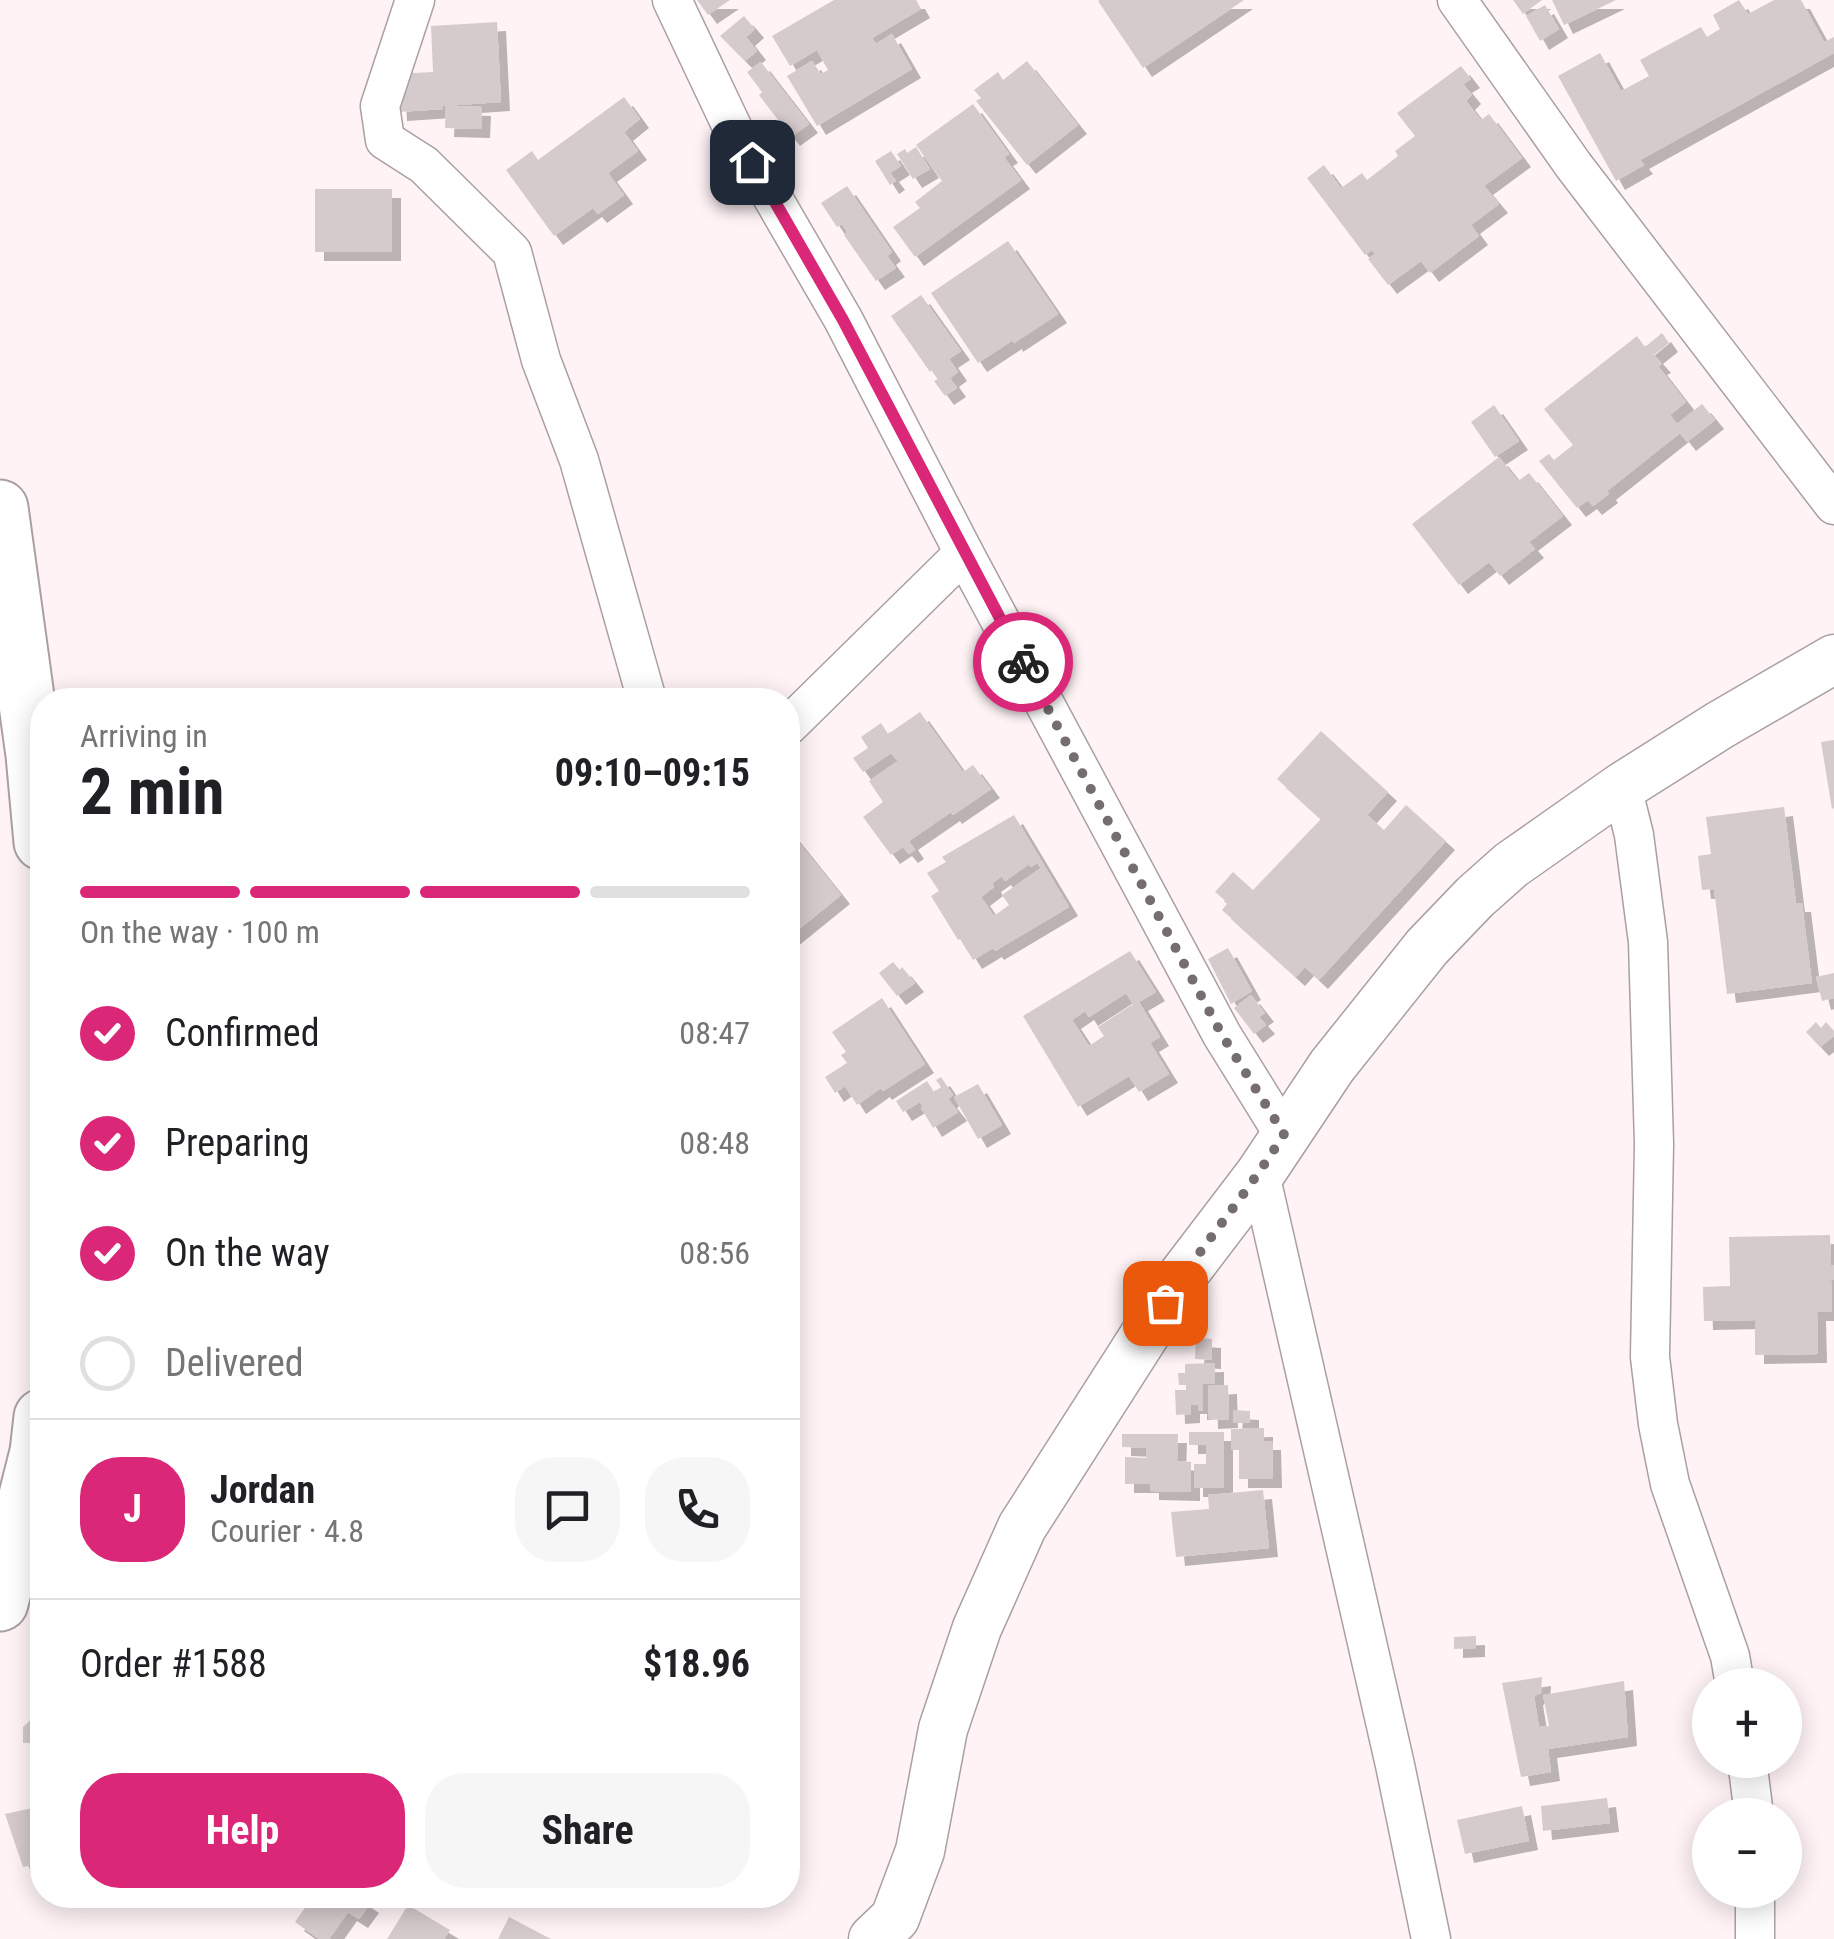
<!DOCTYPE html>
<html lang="en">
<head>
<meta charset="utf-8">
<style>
  body { margin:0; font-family:"Roboto Condensed",sans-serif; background:#f6f6f6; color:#202124; height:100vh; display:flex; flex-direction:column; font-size:38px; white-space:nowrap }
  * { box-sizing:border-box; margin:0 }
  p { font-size:32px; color:#757577 }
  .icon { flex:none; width:55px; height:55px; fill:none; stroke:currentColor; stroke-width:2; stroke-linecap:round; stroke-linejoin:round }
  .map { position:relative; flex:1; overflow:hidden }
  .details { position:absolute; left:30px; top:688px; width:770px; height:1220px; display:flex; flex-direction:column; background:#fff; border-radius:40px; box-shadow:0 5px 25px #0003 }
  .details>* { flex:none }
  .buttons { position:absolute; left:1692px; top:1668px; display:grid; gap:20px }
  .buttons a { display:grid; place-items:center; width:110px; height:110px; border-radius:50%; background:#fff; box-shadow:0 5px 25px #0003; font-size:50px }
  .pin { position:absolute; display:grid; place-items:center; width:85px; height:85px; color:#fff; margin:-42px; border-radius:20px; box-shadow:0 5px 15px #0006 }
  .courier { position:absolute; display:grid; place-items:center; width:100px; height:100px; margin:-50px; border:8px solid #db2777; border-radius:50%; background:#fff; color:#222; box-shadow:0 2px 12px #0007 }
  .head em { font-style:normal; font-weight:700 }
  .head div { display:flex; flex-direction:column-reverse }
  .head { display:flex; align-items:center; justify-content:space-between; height:170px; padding:0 50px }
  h1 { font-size:65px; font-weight:700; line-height:75px }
  .bar { display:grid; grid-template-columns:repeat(4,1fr); gap:15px 10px; align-content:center; height:120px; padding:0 50px }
  .bar i { height:12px; border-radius:8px; background:#e0e0e0 }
  .bar .active { background:#db2777 }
  .bar p { grid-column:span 4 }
  .line { display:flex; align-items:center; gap:25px; padding:0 50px; border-top:2px solid #e0e0e0 }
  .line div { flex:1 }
  .round { display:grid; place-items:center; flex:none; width:105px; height:105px; border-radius:40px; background:#f6f6f6 }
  ol { padding:0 50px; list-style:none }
  li { display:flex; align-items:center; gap:30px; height:110px }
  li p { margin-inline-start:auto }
  li .icon { padding:10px; border-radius:50%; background:#db2777; color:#fff; stroke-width:4 }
  li:last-child { color:#757577 }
  li i { width:55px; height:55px; border:5px solid #e0e0e0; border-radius:50% }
  .primary-button { display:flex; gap:20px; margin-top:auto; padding:20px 50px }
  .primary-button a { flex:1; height:115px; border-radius:40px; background:#db2777; color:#fff; font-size:40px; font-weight:700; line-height:115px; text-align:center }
  .primary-button a+a { background:#f6f6f6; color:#202124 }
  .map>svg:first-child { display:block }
</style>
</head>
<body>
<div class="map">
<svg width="1834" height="1939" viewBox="0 0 1834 1939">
  <defs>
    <filter id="shadow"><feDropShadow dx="9" dy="9" stdDeviation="0" flood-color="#0004"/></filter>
  </defs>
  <rect width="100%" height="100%" fill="#fff3f6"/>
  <!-- building -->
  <g fill="#d5cacc" fill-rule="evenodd" filter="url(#shadow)">
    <path d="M697 0H730L708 15Z"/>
    <path d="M834 0H916L921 9 872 38 876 44 892 34 912 69 817 126 787 76 812 61 821 74 828 70 817 50 790 66 772 36Z"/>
    <path d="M1100 0H1244L1143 68 1098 1Z"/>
    <path d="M1513 0H1542L1523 14Z"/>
    <path d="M1552 0H1616L1564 25Z"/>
    <path d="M1739 0 1748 14 1774 0H1801L1824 42 1834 37V53L1640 160 1644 165 1616 181 1558 76 1600 53 1621 91 1649 76 1640 60 1701 27 1707 37 1720 29 1713 15Z"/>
    <path d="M1545 5 1559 29 1540 41 1526 16Z"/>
    <path d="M744 16 755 29 746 37 757 51 745 61 720 36Z"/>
    <path d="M497 22 501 102 443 106V109L398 112 396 74 433 72 431 26Z"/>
    <path d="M1027 61 1078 125 1027 165 976 101 981 98 974 90 998 72 1003 80Z"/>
    <path d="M761 62 809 124 791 137 759 95 762 92 747 72Z"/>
    <path d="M1461 66 1471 79 1463 84 1472 95 1466 101 1481 120 1489 114 1522 158 1484 186 1499 204 1471 225 1479 236 1430 273 1421 261 1388 285 1368 259 1375 254 1372 250 1365 255 1307 178 1324 165 1341 188 1362 173 1367 180 1398 156 1395 151 1415 136 1397 113Z"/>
    <path d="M624 97 640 119 624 132 638 151 608 173 624 195 598 214 593 208 554 236 506 170 532 151 538 160Z"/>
    <path d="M973 104 1009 154 1004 157 1021 180 915 257 893 227 920 208 915 202 942 181 916 145Z"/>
    <path d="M446 106 482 107 481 129 445 128Z"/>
    <path d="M916 147 930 169 913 179 897 154 905 149 907 153Z"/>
    <path d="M891 151 901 166 890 173 896 181 890 185 875 161Z"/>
    <path d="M847 186 892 252 887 256 896 268 876 281 844 235 847 232 842 224 837 227 821 203Z"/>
    <rect x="315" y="189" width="77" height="63"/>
    <path d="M1008 241 1058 314 1014 343 1013 340 978 363 931 293Z"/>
    <path d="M921 295 961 351 949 359 958 372 950 378 957 388 945 396 934 381 938 379 932 370 930 372 891 316Z"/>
    <path d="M1662 333 1669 343 1654 355 1662 364 1658 366 1686 402 1670 415 1677 424 1702 404 1715 420 1687 442 1680 433 1607 491 1609 494 1593 506 1588 500 1577 508 1539 461 1549 454 1554 460 1573 445 1544 409 1637 336 1645 347Z"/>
    <path d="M1494 405 1519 441 1495 457 1471 422Z"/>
    <path d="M1499 457 1518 481 1529 473 1563 516 1529 542 1535 549 1500 576 1489 562 1459 585 1412 524Z"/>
    <path d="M920 712 963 772 973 765 991 789 953 815 951 812 909 841 915 850 909 854 903 847 891 855 863 817 883 802 869 781 898 761 891 753 863 772 853 758 868 748 861 737 881 723 888 734Z"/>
    <path d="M1321 731 1388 792 1367 815 1384 830 1406 805 1446 841 1319 980 1305 967 1296 977 1222 910 1228 903 1215 892 1233 872 1253 890 1321 819 1277 779Z"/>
    <path d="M1834 740V808L1832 809 1821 742Z"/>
    <path d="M1784 807 1796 903H1802L1812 983 1727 994 1714 889 1702 890 1698 856 1711 854 1706 817Z"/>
    <path d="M1014 815 1069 907 995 951 993 948 973 960 960 939 958 940 931 896 939 891 927 873 946 862 942 857ZM1037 863 1041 868 1002 895 1009 905 994 916 981 897 994 887 992 883 1002 876 1005 881 1029 864 1031 867Z"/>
    <path d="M788 829 841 895 788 938Z"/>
    <path d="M1228 948 1252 991 1231 1004 1208 959Z"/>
    <path d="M1130 951 1156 992 1139 1002 1160 1037 1150 1043 1169 1074 1139 1092 1129 1076 1078 1107 1023 1016ZM1126 993 1133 1004 1098 1027 1104 1036 1089 1046 1072 1020 1085 1011 1089 1017Z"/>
    <path d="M893 962 900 970 902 967 915 983 897 996 879 973Z"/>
    <path d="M1834 973V998L1822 1001 1816 977Z"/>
    <path d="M1251 995 1265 1013 1259 1017 1266 1025 1254 1034 1234 1008Z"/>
    <path d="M882 998 925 1064 883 1091 881 1088 857 1105 845 1086 835 1093 825 1077 847 1063 841 1055 846 1052 832 1032Z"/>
    <path d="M1816 1022 1821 1028 1826 1022 1834 1031V1036L1820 1047 1806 1032Z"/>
    <path d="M941 1077 953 1095 948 1099 958 1112 933 1128 921 1108 923 1107 920 1102 903 1112 896 1101 927 1081 934 1092 941 1087 936 1080Z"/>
    <path d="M978 1084 1002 1125 978 1139 954 1097Z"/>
    <path d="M1830 1235 1831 1265 1834 1266V1280H1831L1832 1312H1817L1818 1354 1755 1355V1320L1704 1321 1703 1287 1730 1286 1729 1237Z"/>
    <path d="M1196 1338 1212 1339V1360L1195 1359Z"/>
    <path d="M1215 1363V1384H1203V1411H1198V1405H1191V1414L1176 1415 1175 1390H1186V1385H1179L1178 1373H1185V1364Z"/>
    <path d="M1228 1385 1229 1419 1209 1420 1208 1386Z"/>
    <path d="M1234 1410 1250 1411V1423H1233Z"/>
    <path d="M1264 1428V1441H1272L1273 1479H1239V1450H1231V1429Z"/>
    <path d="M1189 1432H1224V1488H1194V1464H1206V1445H1189Z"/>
    <path d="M1122 1434H1178L1177 1461 1191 1462V1492L1150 1491V1484H1125V1457L1146 1458 1147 1448 1122 1447Z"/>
    <path d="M1263 1490 1269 1548 1176 1557 1171 1512 1209 1509 1208 1495Z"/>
    <path d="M1476 1636V1648L1454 1649V1637Z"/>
    <path d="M1542 1677 1541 1693 1534 1696 1539 1727 1549 1726 1543 1695 1624 1681 1628 1737 1548 1749 1551 1772 1521 1777 1502 1683Z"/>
    <path d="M42 1709V1743H23V1727Z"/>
    <path d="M1607 1798 1610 1823 1543 1831 1541 1806Z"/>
    <path d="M42 1806V1863L23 1867 5 1814Z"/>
    <path d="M1522 1806 1529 1841 1465 1854 1457 1820Z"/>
    <path d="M314 1895H331L336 1898 338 1895H357L370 1904 359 1919 348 1912 329 1939H319L295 1922Z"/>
    <path d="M408 1905 450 1930 444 1939H387Z"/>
    <path d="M509 1917 551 1939H498Z"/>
  </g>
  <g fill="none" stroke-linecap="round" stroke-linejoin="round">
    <defs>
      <g id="minor">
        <path d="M415 0 380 106 385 140 424 165 512 252 541 360 579 460 647 700"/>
        <path d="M672 0 734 131 843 319 964 553 1222 1035 1284 1135"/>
        <path d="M1457 0 1574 166 1834 505"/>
        <path d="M788 726 964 553"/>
        <path d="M1622 787 1634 835 1648 942 1654 1144 1650 1357 1658 1424 1670 1484 1730 1656 1735 1685"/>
        <path d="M1260 1174 1395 1765 1431 1939"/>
        <path d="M1747 1760 1754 1815"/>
        <path d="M1755 1890V1939"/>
      </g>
      <path id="tertiary" d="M873 1939 895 1918 920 1851 943 1729 977 1628 1022 1527 1183 1275 1260 1174 1332 1066 1427 947 1475 897 1511 865 1622 787 1720 725 1834 659"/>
      <g id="trunk">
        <path d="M0 508 34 755 42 842"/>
        <path d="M0 1603 38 1452 42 1417"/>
      </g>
    </defs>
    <!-- minor casing -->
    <use href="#minor" stroke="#aa9fa1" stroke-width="41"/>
    <!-- tertiary casing -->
    <use href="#tertiary" stroke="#aa9fa1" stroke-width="51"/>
    <!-- trunk casing -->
    <use href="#trunk" stroke="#aa9fa1" stroke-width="59"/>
    <!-- minor -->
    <use href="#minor" stroke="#fff" stroke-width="38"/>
    <!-- tertiary -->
    <use href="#tertiary" stroke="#fff" stroke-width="48"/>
    <!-- trunk -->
    <use href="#trunk" stroke="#fff" stroke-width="55"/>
  </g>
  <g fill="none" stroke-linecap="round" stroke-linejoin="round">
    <!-- done -->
    <path stroke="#756d6f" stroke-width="10" stroke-dasharray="0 18" d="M1023 662 1222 1035 1284 1134C1248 1193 1202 1245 1165 1303"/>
    <!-- route -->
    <path stroke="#db2777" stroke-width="12" d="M752 162 843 320 1023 662"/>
  </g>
</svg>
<div class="buttons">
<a>+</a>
<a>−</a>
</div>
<div class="pin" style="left:1165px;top:1303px;background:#ea580c"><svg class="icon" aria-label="bag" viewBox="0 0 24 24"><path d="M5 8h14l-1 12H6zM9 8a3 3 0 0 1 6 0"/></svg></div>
<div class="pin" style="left:752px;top:162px;background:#1f2937"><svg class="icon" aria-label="home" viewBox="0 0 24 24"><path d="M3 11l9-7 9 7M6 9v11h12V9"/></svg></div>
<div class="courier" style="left:1023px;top:662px"><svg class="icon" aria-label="bike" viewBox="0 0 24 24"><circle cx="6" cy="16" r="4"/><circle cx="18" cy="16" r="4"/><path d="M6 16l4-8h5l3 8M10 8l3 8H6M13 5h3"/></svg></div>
<section class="details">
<div class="head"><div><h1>2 min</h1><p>Arriving in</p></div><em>09:10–09:15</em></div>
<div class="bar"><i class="active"></i><i class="active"></i><i class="active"></i><i></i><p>On the way · 100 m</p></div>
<ol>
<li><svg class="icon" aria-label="check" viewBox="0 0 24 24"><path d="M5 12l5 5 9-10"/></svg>Confirmed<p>08:47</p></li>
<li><svg class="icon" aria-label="check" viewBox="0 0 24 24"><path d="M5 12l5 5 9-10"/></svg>Preparing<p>08:48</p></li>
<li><svg class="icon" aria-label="check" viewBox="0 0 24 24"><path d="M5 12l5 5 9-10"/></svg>On the way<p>08:56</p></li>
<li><i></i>Delivered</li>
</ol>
<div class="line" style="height:180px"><b class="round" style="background:#db2777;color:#fff">J</b><div><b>Jordan</b><p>Courier · 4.8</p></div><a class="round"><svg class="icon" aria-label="chat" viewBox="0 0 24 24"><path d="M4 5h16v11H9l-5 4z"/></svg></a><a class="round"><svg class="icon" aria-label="phone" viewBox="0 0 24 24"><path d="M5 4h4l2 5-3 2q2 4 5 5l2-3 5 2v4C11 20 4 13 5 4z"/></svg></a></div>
<div class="line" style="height:130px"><div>Order #1588</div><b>$18.96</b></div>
<div class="primary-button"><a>Help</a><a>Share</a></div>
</section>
</div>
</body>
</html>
